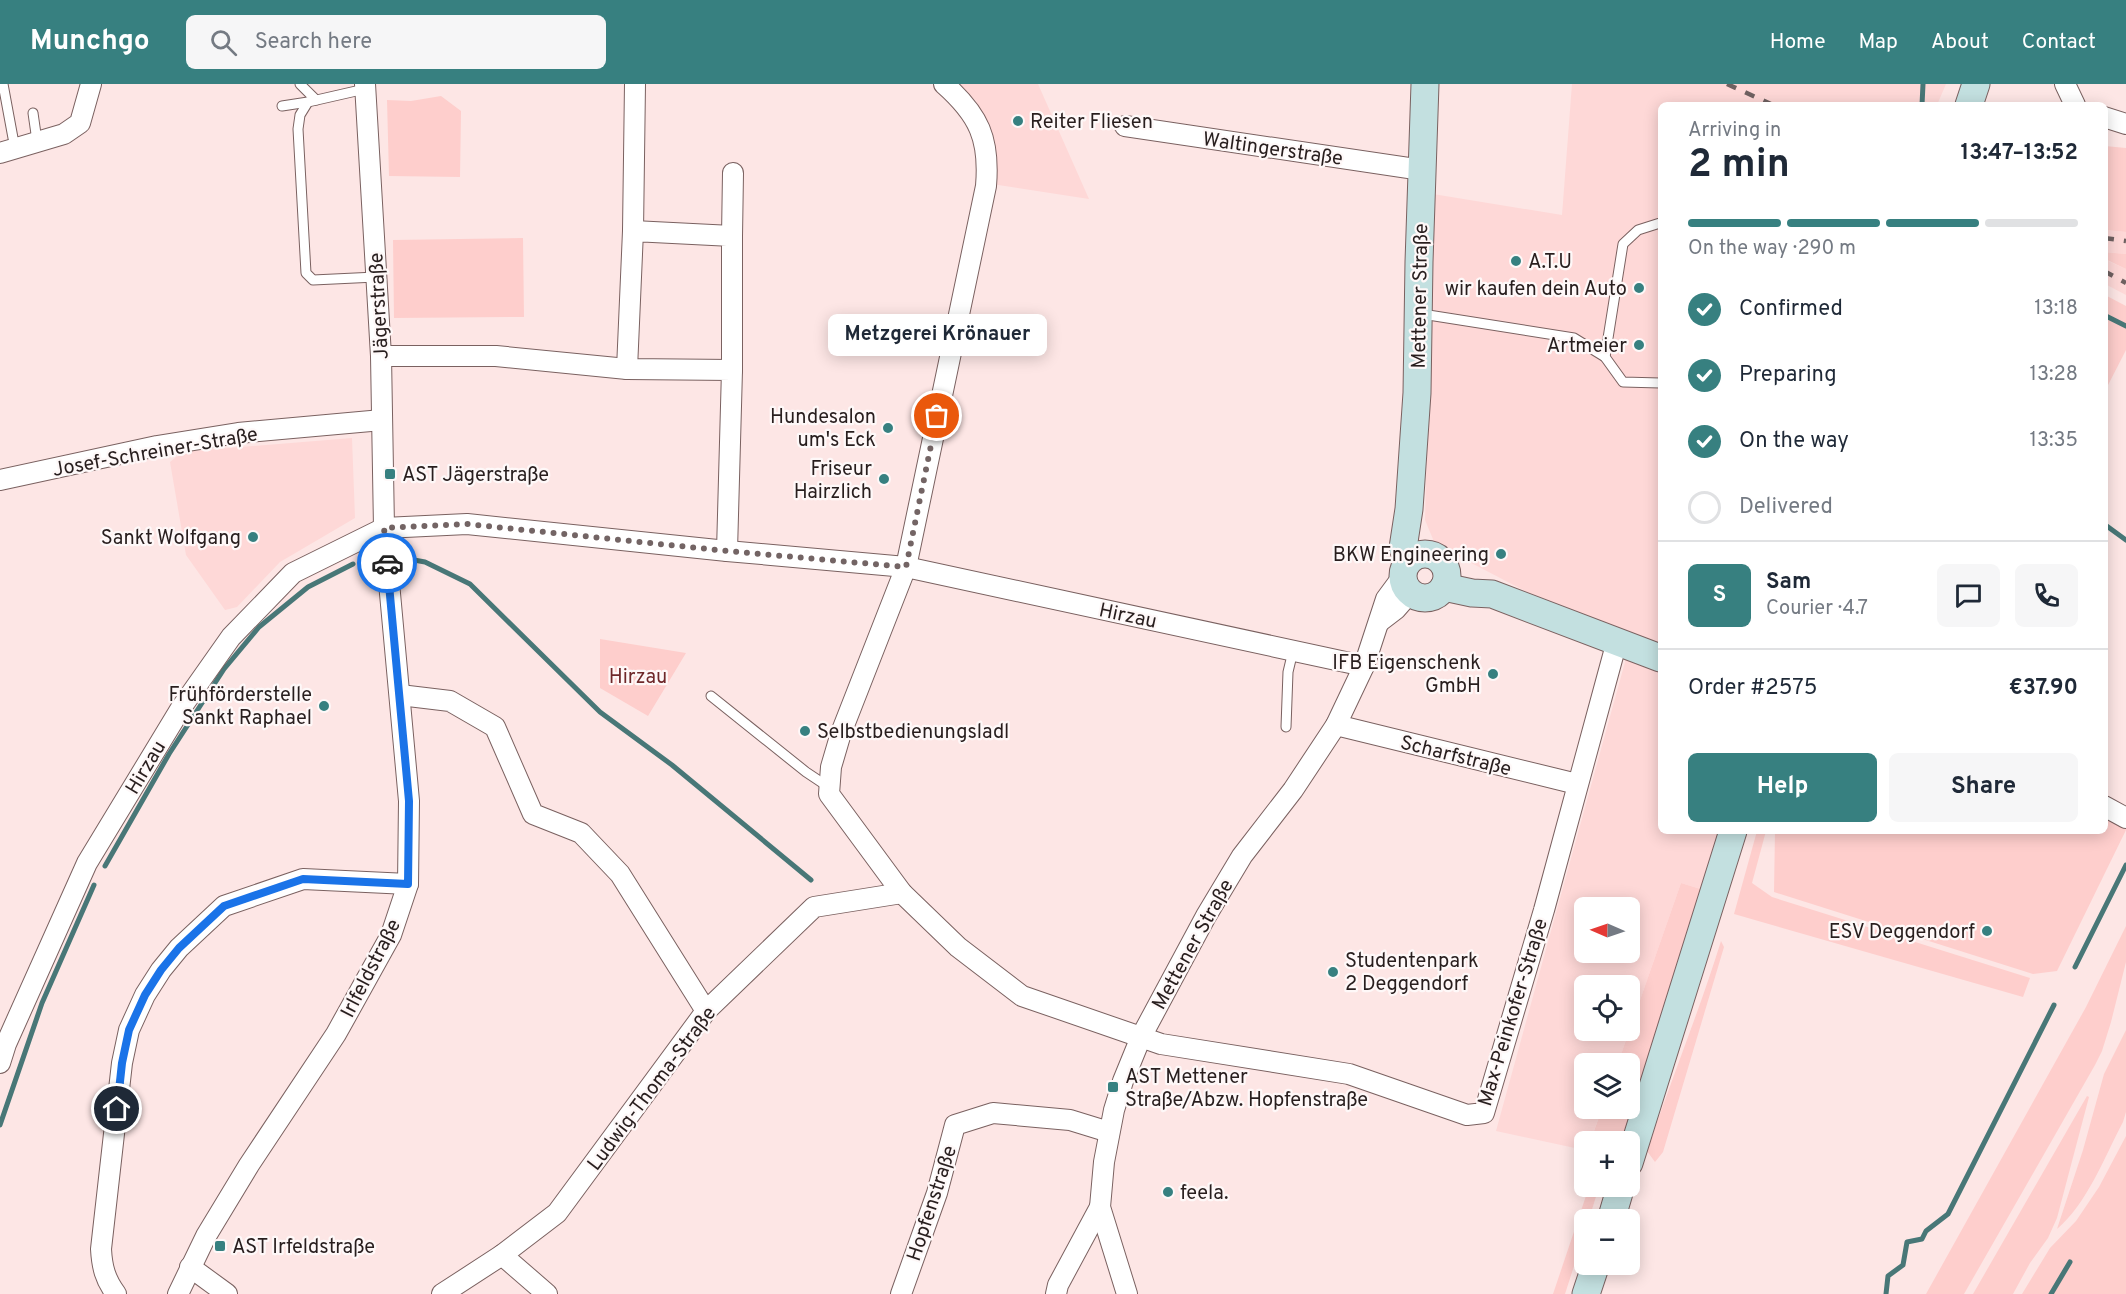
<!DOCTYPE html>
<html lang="en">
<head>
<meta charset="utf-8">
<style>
  body { margin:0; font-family:Overpass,sans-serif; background:#f6f6f7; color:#1f2937; height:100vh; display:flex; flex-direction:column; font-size:22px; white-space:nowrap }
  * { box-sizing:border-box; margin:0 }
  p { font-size:20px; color:#747a83 }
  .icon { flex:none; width:33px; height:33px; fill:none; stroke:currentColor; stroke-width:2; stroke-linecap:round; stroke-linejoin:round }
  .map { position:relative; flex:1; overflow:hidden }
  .sheet { position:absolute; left:1658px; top:18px; width:450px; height:732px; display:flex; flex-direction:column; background:#fff; border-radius:9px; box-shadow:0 3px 15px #0003 }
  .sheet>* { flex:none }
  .needle { width:39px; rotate:272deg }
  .buttons { position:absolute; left:1574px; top:813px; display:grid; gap:12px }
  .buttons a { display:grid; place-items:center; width:66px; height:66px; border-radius:9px; background:#fff; box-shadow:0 3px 15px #0003; font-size:30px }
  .pin { position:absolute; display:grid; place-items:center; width:51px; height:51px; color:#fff; margin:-26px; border:3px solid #fff; border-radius:50%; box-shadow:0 2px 6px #0007 }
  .courier { position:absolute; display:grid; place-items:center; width:60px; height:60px; margin:-30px; border:4px solid #1a73e8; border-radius:50%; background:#fff; color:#222; box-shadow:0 2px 8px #0007 }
  .bubble { position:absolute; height:42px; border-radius:9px; background:#fff; box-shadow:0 3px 15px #0003; font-size:20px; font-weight:700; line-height:42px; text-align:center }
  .overview em { font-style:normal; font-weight:700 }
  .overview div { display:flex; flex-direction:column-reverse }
  .overview { display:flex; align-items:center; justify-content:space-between; height:102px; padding:0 30px }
  h1 { font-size:39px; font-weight:700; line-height:45px }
  .bar { display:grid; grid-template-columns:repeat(4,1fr); gap:9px 6px; align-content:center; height:72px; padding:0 30px }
  .bar i { height:8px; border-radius:4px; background:#e0e1e3 }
  .bar .selected { background:#378080 }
  .bar p { grid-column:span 4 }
  .line { display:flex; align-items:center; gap:15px; padding:0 30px; border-top:2px solid #e0e1e3 }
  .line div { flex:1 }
  .round { display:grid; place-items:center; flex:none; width:63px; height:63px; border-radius:9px; background:#f6f6f7 }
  ol { padding:0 30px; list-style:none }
  li { display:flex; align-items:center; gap:18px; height:66px }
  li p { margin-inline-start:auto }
  li .icon { padding:6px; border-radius:50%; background:#378080; color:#fff; stroke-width:4 }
  li:last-child { color:#747a83 }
  li i { width:33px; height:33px; border:3px solid #e0e1e3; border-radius:50% }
  .primary-button { display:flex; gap:12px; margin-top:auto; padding:12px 30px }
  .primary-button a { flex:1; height:69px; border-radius:9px; background:#378080; color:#fff; font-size:24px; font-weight:700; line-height:69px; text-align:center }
  .primary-button a+a { background:#f6f6f7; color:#1f2937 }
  header { display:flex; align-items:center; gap:36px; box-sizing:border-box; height:84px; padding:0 30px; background:#378080; color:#fff }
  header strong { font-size:28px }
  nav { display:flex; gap:33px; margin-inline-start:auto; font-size:21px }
  .search { width:420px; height:54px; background:#f6f6f7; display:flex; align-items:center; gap:15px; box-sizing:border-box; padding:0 21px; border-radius:9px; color:#747a83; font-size:22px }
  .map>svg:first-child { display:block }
</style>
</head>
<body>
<header>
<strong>Munchgo</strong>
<div class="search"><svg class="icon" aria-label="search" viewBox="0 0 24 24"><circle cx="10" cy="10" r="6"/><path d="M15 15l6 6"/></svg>Search here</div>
<nav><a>Home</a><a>Map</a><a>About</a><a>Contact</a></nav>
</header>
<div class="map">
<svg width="2126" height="1210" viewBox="0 0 2126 1210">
  <rect width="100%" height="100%" fill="#fde6e5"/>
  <!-- built -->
  <g fill="#fed8d7" fill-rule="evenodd">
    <path d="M957 0H1038L1089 115 992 100 996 67 976 17Z"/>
    <path d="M1572 0H1946L1937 21H1660V747H1721L1704 806 1681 799 1618 979 1584 980V1024L1602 1025 1590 1057 1584 1058V1066L1496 1047 1633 549 1527 508 1435 460 1425 436 1433 110 1562 131ZM1584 824H1629V868H1584ZM1584 902H1629V946H1584Z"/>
    <path d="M2105 146 2126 148V170L2105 168Z"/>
    <path d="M2104 175 2126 185V211L2105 200Z"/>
    <path d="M352 354 355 434 280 478 237 523 225 526 186 471 170 378 176 373 193 367Z"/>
  </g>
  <!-- green -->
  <g fill="#fececc">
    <path d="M441 12 461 27 460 93 389 92 387 16 411 17Z"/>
    <path d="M2105 62 2126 64V148L2105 146Z"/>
    <path d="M523 154 524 233 394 234 393 156Z"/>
    <path d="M2104 168 2126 170V185L2105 175Z"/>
    <path d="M2105 211 2126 222V266L2105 307Z"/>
    <path d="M600 555 686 569 648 632 600 604Z"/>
    <path d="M2105 733 2126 744V746L2057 887 2033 890 1774 808 1775 747H2104Z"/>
    <path d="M1757 747H1766L1752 799 1772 813 2030 894 2023 913 1734 830Z"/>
    <path d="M1681 799 1704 806 1622 1057 1590 1058 1602 1025 1629 1024V980L1618 979Z"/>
    <path d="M2126 842V878L2111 938 2102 967 2095 981 1964 1210H1926L2086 923Z"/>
    <path d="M1721 857 1724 863 1663 1068 1655 1078 1647 1067C1671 996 1699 928 1721 857Z"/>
    <path d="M2126 946V1028L2123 1038C2105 1072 2087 1120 2057 1145L2083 1066 2104 990Z"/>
    <path d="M2087 1012 2089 1013 2057 1134 2048 1154 2030 1179 2013 1210H1973Z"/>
    <path d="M2126 1052V1210H2022L2050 1164 2076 1137 2099 1103Z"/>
    <path d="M1589 1103H1599L1589 1135 1584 1136V1151L1565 1210H1553Z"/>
  </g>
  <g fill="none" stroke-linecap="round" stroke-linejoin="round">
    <!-- stream -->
    <g stroke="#487777" stroke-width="5">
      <path d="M1922 21 1923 0"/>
      <path d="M2104 231 2126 242"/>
      <path d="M2104 440 2126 456"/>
      <path d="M414 476 425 478 470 500 600 628 672 681 811 796"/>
      <path d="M105 782 169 670 224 585 259 543 308 503 353 480"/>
      <path d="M2075 883 2126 781"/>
      <path d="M0 1041 42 919 94 801"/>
      <path d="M1886 1210 1888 1192 1903 1181 1907 1158 1922 1155 1926 1147 1948 1130 2054 921"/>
      <path d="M2051 1210 2070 1178"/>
    </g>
    <defs>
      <g id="lane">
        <path d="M3 0 13 54 17 63"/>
        <path d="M300 0 316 16"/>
        <path d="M365 5 308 18 300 31 298 45 306 189 313 196 376 193"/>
        <path d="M282 22 308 18"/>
        <path d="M33 29 37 57"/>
        <path d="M1422 230 1574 254 1605 273 1623 298 1660 299"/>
        <path d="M1605 273 1623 160 1638 146 1660 139"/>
        <path d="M711 612 806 688 830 704"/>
        <path d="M1286 643 1288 588 1293 567"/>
      </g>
      <g id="street">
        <path d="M944 0C979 31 990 55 986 102L906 483 841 649 831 683 829 710 902 809 958 863 1022 912 1161 960 1349 990 1467 1031 1484 1029 1544 826 1617 557"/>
        <path d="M2065 0 2075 21"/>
        <path d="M2104 33 2126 40"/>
        <path d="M1125 42 1422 86"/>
        <path d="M0 69 64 50 80 39 91 0"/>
        <path d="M633 147 635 0"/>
        <path d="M732 152 733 89"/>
        <path d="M381 272H496L627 285 732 286 727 467"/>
        <path d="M627 285 633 147 732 152V286"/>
        <path d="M0 396 157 362 238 349 382 336"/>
        <path d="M1379 538 1396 525 1410 509"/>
        <path d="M400 611 450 617 495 643 533 730 581 749 620 790 706 927"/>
        <path d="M1336 641 1577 700"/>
        <path d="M2104 722 2126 734"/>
        <path d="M0 979 6 960 87 779 181 624 231 553 293 489 384 444 467 440 727 467 906 483 1364 582"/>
        <path d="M502 1171 547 1210"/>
        <path d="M190 1183 227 1210"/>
        <path d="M116 1210C105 1195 102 1183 101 1165L122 979 129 946 145 911 161 886 179 864 224 822 303 795 408 800"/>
        <path d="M178 1210 206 1152 249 1081 336 950 391 851 408 800 409 717 384 444 381 272 365 0"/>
        <path d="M442 1210 502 1171 557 1129 706 927 814 823 902 809"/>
        <path d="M901 1210 937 1109 955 1041 993 1029 1070 1036 1109 1048"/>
        <path d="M1056 1210 1058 1201 1100 1123"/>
        <path d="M1127 1210 1100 1123 1104 1078 1114 1026 1123 997 1141 953 1206 832 1242 772 1293 706 1336 641 1364 582 1386 515 1403 492"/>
      </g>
      <g id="secondary">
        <path d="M1969 21 1976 0"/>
        <circle cx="1425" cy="492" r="22"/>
        <path d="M1408 477 1403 464 1409 425 1417 309 1419 178 1425 0"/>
        <path d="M1444 503 1472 509 1492 510 1660 574"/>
        <path d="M1629 1079 1733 747"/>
        <path d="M1611 1136 1621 1102"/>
        <path d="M1586 1210 1596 1180"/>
      </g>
    </defs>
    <!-- lane casing -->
    <use href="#lane" stroke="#7a6160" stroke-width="11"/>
    <!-- street casing -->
    <use href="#street" stroke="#7a6160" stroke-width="22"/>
    <!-- secondary casing -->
    <use href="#secondary" stroke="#7a6160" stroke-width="29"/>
    <!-- lane -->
    <use href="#lane" stroke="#fff" stroke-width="9"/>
    <!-- street -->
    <use href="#street" stroke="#fff" stroke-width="20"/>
    <!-- secondary -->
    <use href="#secondary" stroke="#c3e0e0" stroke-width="27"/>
    <!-- rail -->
    <g stroke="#6f6161" stroke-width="4.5" stroke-dasharray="10 10" stroke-linecap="butt">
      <path d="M1727 0 1773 21"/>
      <path d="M2104 154 2126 157"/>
      <path d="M2104 187 2126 199"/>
    </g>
  </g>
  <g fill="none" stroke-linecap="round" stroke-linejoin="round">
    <!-- done -->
    <path stroke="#736464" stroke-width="6" stroke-dasharray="0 10.8" d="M387 479 384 444 467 440 727 467 906 483 937 332"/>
    <!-- route -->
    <path stroke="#1a73e8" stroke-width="8" d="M117 1025 122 979 129 946 145 911 161 886 179 864 224 822 303 795 408 800 409 717 387 479"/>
  </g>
  <!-- markers -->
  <g fill="#378080" stroke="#fef8f8" stroke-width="2">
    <circle cx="1018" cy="37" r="6"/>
    <circle cx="1516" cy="177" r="6"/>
    <circle cx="1639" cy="204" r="6"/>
    <circle cx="1639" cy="261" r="6"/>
    <circle cx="888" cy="344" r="6"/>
    <rect x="384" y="384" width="12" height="12" rx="3"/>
    <circle cx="884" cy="395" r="6"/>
    <circle cx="253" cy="453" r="6"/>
    <circle cx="1501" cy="470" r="6"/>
    <circle cx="1493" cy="590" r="6"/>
    <circle cx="324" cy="622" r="6"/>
    <circle cx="805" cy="647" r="6"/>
    <circle cx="1987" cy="847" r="6"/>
    <circle cx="1333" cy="888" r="6"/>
    <rect x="1107" y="997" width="12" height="12" rx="3"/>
    <circle cx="1168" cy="1108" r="6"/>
    <rect x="214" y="1156" width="12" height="12" rx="3"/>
  </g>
  <g text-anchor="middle" stroke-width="4.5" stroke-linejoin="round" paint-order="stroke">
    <!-- poi labels -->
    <g font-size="20" fill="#281e1e" stroke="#fef8f8" text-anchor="end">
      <text x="1030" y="44" text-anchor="start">Reiter Fliesen</text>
      <text x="1528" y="184" text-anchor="start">A.T.U</text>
      <text x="1627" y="211">wir kaufen dein Auto</text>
      <text x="1627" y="268">Artmeier</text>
      <text x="876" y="339">Hundesalon<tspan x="876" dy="23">um's Eck</tspan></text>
      <text x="872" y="391">Friseur<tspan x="872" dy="23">Hairzlich</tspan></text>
      <text x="402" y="397" text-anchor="start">AST Jägerstraße</text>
      <text x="241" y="460">Sankt Wolfgang</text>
      <text x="1489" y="477">BKW Engineering</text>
      <text x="1481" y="585">IFB Eigenschenk<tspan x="1481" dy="23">GmbH</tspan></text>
      <text x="312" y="617">Frühförderstelle<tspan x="312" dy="23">Sankt Raphael</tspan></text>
      <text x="817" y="654" text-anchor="start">Selbstbedienungsladl</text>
      <text x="1975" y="854">ESV Deggendorf</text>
      <text x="1345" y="883" text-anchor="start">Studentenpark<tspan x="1345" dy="23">2 Deggendorf</tspan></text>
      <text x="1125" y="999" text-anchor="start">AST Mettener<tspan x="1125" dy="23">Straße/Abzw. Hopfenstraße</tspan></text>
      <text x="1180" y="1115" text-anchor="start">feela.</text>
      <text x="232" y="1169" text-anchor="start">AST Irfeldstraße</text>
    </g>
    <!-- street labels -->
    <g font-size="20" fill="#281e1e" stroke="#fef8f8">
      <text transform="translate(1273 64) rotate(8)" y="7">Waltingerstraße</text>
      <text transform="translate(1419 212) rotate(-89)" y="7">Mettener Straße</text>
      <text transform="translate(378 222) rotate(-93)" y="7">Jägerstraße</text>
      <text transform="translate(155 367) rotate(-10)" y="7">Josef-Schreiner-Straße</text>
      <text transform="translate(1128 531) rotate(12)" y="7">Hirzau</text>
      <text transform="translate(1456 671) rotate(14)" y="7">Scharfstraße</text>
      <text transform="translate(145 683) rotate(-59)" y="7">Hirzau</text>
      <text transform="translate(1192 860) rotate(-61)" y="7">Mettener Straße</text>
      <text transform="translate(370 884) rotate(-63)" y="7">Irlfeldstraße</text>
      <text transform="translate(1512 928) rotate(-73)" y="7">Max-Peinkofer-Straße</text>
      <text transform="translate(651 1004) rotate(-53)" y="7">Ludwig-Thoma-Straße</text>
      <text transform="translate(931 1119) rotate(-72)" y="7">Hopfenstraße</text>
    </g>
    <!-- park labels -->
    <g font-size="20" fill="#6f282a" stroke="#fef8f8">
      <text x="638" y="599">Hirzau</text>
    </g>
  </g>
</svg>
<div class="buttons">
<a><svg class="needle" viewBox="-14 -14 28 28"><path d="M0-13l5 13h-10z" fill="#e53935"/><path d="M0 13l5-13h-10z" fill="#747a83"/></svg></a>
<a><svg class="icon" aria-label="locate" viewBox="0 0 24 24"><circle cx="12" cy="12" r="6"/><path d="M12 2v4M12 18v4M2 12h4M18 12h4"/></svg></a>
<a><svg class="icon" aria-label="layers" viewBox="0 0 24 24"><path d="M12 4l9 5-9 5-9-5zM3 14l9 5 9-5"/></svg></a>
<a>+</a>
<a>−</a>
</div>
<div class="pin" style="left:937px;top:332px;background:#ea580c"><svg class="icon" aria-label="bag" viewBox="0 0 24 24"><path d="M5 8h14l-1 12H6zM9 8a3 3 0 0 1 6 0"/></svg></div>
<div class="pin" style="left:117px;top:1025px;background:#1f2937"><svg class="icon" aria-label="home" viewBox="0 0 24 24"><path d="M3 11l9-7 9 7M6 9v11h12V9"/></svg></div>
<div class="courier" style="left:387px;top:479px"><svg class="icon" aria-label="car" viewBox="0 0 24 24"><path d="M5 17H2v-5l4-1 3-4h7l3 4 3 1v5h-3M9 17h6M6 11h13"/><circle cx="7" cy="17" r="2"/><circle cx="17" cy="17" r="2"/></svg></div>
<div class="bubble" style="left:828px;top:230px;width:219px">Metzgerei Krönauer</div>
<section class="sheet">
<div class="overview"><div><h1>2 min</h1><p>Arriving in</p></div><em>13:47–13:52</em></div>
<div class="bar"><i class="selected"></i><i class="selected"></i><i class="selected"></i><i></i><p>On the way · 290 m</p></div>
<ol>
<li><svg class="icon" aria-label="check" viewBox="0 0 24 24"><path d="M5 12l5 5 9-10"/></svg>Confirmed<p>13:18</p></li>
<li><svg class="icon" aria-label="check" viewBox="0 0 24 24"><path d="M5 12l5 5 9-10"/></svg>Preparing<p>13:28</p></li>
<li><svg class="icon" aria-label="check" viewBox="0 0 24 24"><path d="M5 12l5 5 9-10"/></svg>On the way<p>13:35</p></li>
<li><i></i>Delivered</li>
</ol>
<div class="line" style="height:108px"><b class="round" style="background:#378080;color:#fff">S</b><div><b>Sam</b><p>Courier · 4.7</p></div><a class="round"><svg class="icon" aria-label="chat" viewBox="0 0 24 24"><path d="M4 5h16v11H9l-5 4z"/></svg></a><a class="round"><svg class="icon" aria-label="phone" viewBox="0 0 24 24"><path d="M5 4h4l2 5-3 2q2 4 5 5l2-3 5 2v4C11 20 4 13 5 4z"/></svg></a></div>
<div class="line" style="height:78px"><div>Order #2575</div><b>€37.90</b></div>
<div class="primary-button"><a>Help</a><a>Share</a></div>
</section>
</div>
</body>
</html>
